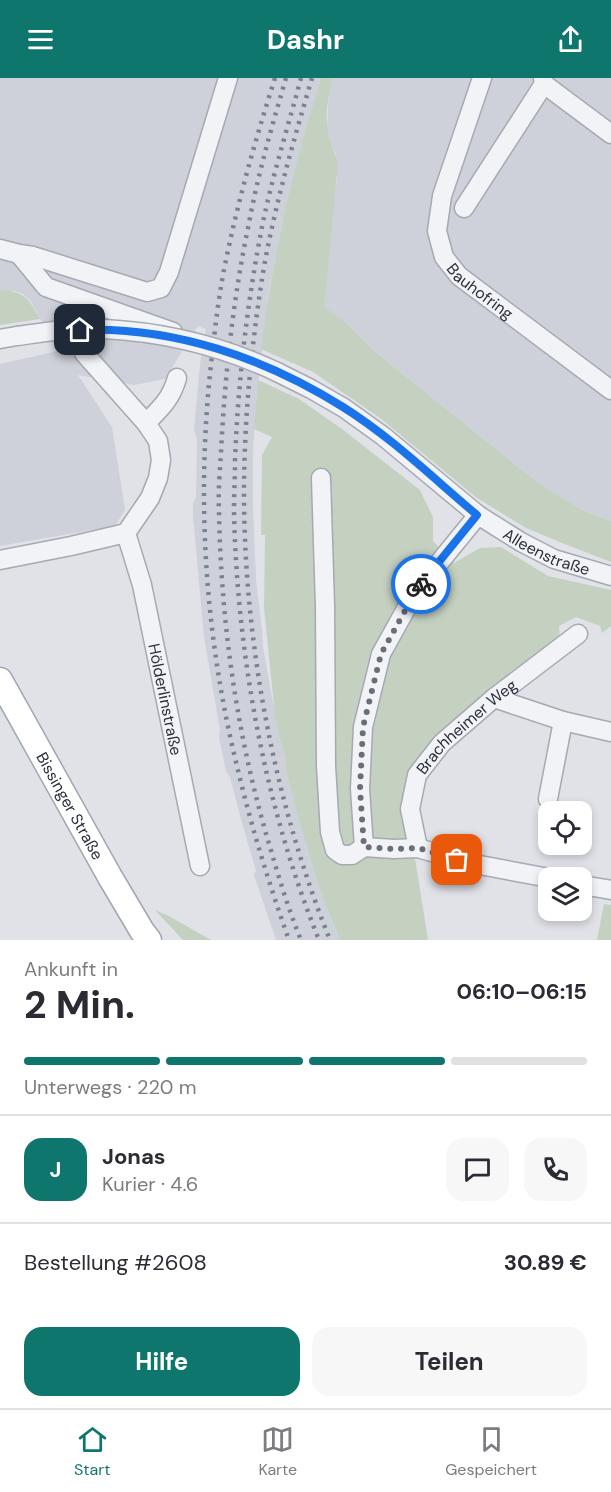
<!DOCTYPE html>
<html lang="de">
<head>
<meta charset="utf-8">
<style>
  body { margin:0; font-family:"DM Sans",sans-serif; background:#f7f7f7; color:#2b2b33; height:100vh; display:flex; flex-direction:column; font-size:22px; white-space:nowrap }
  * { box-sizing:border-box; margin:0 }
  p { font-size:20px; color:#7c7c81 }
  .icon { flex:none; width:33px; height:33px; fill:none; stroke:currentColor; stroke-width:2; stroke-linecap:round; stroke-linejoin:round }
  .map { position:relative; height:862px; overflow:hidden }
  .panel { display:flex; flex-direction:column; background:#fff; flex:1 }
  .panel>* { flex:none }
  .buttons { position:absolute; left:538px; top:723px; display:grid; gap:12px }
  .buttons a { display:grid; place-items:center; width:54px; height:54px; border-radius:12px; background:#fff; box-shadow:0 3px 9px #0003; font-size:30px }
  .pin { position:absolute; display:grid; place-items:center; width:51px; height:51px; color:#fff; margin:-26px; border-radius:12px; box-shadow:0 3px 9px #0006 }
  .courier { position:absolute; display:grid; place-items:center; width:60px; height:60px; margin:-30px; border:4px solid #1a73e8; border-radius:50%; background:#fff; color:#222; box-shadow:0 2px 8px #0007 }
  .head em { font-style:normal; font-weight:700 }
  .head div { display:flex; flex-direction:column-reverse }
  .head { display:flex; align-items:center; justify-content:space-between; height:102px; padding:0 24px }
  h1 { font-size:39px; font-weight:700; line-height:45px }
  .bar { display:grid; grid-template-columns:repeat(4,1fr); gap:9px 6px; align-content:center; height:72px; padding:0 24px }
  .bar i { height:8px; border-radius:4px; background:#e1e1e2 }
  .bar .current { background:#0f766e }
  .bar p { grid-column:span 4 }
  .line { display:flex; align-items:center; gap:15px; padding:0 24px; border-top:2px solid #e1e1e2 }
  .line div { flex:1 }
  .round { display:grid; place-items:center; flex:none; width:63px; height:63px; border-radius:18px; background:#f7f7f7 }
  .cta { display:flex; gap:12px; margin-top:auto; padding:12px 24px }
  .cta a { flex:1; height:69px; border-radius:18px; background:#0f766e; color:#fff; font-size:24px; font-weight:700; line-height:69px; text-align:center }
  .cta a+a { background:#f7f7f7; color:#2b2b33 }
  header { display:flex; justify-content:space-between; align-items:center; height:78px; padding:0 24px; background:#0f766e; color:#fff; font-size:27px; font-weight:700 }
  .tab-bar { display:flex; justify-content:space-around; align-items:center; height:84px; border-top:2px solid #e1e1e2; background:#fff; font-size:16px; color:#7c7c81 }
  .tab-bar a { display:grid; justify-items:center; gap:3px }
  .tab-bar .current { color:#0f766e }
  .map>svg:first-child { display:block }
</style>
</head>
<body>
<header><svg class="icon" aria-label="menu" viewBox="0 0 24 24"><path d="M4 6h16M4 12h16M4 18h16"/></svg>Dashr<svg class="icon" aria-label="share" viewBox="0 0 24 24"><path d="M12 15V3M7 8l5-5 5 5M5 13v7h14v-7"/></svg></header>
<div class="map">
<svg width="611" height="862" viewBox="0 0 611 862">
  <rect width="100%" height="100%" fill="#e0e2e8"/>
  <!-- built -->
  <g fill="#ced1d9">
    <path d="M0 0H321L294 95 281 151 270 207 257 314 253 371V431L256 501 262 552 263 569 280 663 283 670 286 684 287 695 308 774 332 844 340 862H276L254 797 256 793 242 745 230 699 226 693 219 659 220 652 204 559 193 438V425L196 420 197 361 194 352 200 286 206 251 198 248 165 301 134 307 78 297 112 349 125 432 115 448 0 468V286L62 272 40 241 31 224 23 216 14 213H0Z"/>
    <path d="M333 0H611V443L582 432 537 404 378 276 347 245 323 229 333 126 337 102 336 76 329 62 327 49 329 14Z"/>
  </g>
  <!-- green -->
  <g fill="#c4d1c1">
    <path d="M321 0H333C328 19 324 39 329 58 331 68 336 76 338 86L324 229 347 245 378 276 537 404 582 432 611 443V484L567 467 526 450 477 420 380 340 313 294 261 271C267 231 272 191 281 152 291 101 306 50 321 0Z"/>
    <path d="M4 212C27 215 29 222 40 241L0 247V213Z"/>
    <path d="M258 302 299 321 342 351 420 412 433 439V463L454 485 480 470 501 469 548 498 611 512V548L602 555 600 548 576 539 559 548 560 563 428 670 405 745 416 786 428 862H340C316 807 300 749 286 691V684L283 670 280 663 275 638 264 530 265 457H261L262 377 272 359 254 351Z"/>
    <path d="M604 826 611 827V862H597Z"/>
    <path d="M155 832 167 837 211 862H183Z"/>
  </g>
  <g fill="none" stroke-linecap="round" stroke-linejoin="round">
    <defs>
      <g id="minor">
        <path id="s1" d="M482 0 442 118 437 153 444 179 459 198 611 312"/>
        <path d="M543 0 544 6 611 56"/>
        <path d="M464 130 544 6"/>
        <path d="M0 171 19 176 33 178 147 214 161 210 169 194 228 0"/>
        <path d="M19 176 46 209 173 254"/>
        <path d="M0 261 17 258"/>
        <path d="M84 275 146 345 158 363 161 382 158 400 150 420 126 455"/>
        <path id="s2" d="M277 294 311 311 344 330 383 358 478 437 521 464 554 481 611 498"/>
        <path d="M146 345C161 330 171 321 177 300"/>
        <path d="M321 400 325 528 326 688 330 754 335 772 342 777H352L364 769"/>
        <path id="s3" d="M0 482 71 468 126 455 142 507 200 788"/>
        <path d="M494 620 563 643 611 654"/>
        <path d="M548 721 563 643"/>
        <path d="M364 769 360 711 363 649 381 576 416 513 478 437"/>
        <path d="M364 769 394 771 418 770 469 785 549 800"/>
        <path id="s4" d="M418 770 410 731 417 697 442 665 494 620 578 556"/>
        <path d="M582 807 611 812"/>
      </g>
      <g id="major">
        <path id="s5" d="M0 602 110 799 142 853 149 862"/>
      </g>
    </defs>
    <!-- minor casing -->
    <use href="#minor" stroke="#a6a9b1" stroke-width="21"/>
    <!-- major casing -->
    <use href="#major" stroke="#a0a6b2" stroke-width="27"/>
    <!-- minor -->
    <use href="#minor" stroke="#f2f3f6" stroke-width="18"/>
    <!-- major -->
    <use href="#major" stroke="#fff" stroke-width="24"/>
    <!-- rail -->
    <g stroke="#7a8190" stroke-width="4.5" stroke-dasharray="3 6" stroke-linecap="butt">
      <path d="M275 0C254 66 236 130 223 197 218 224 215 251 212 278 196 413 204 552 236 684 250 744 268 803 289 862"/>
      <path d="M286 0C272 48 258 96 249 145 233 221 225 297 221 374 220 393 218 413 219 433 221 543 236 652 267 759 277 793 287 828 301 862"/>
      <path d="M301 0C288 49 272 99 262 149 247 226 238 304 235 383 235 400 234 416 234 433 237 576 265 729 319 862"/>
      <path d="M312 0C292 68 272 137 261 207 253 261 247 315 245 369 238 532 269 711 330 862"/>
    </g>
    <defs>
      <path id="minor-bridge" d="M17 258C46 254 75 249 104 251 164 254 222 268 277 294"/>
    </defs>
    <!-- minor-bridge casing -->
    <use href="#minor-bridge" stroke="#a6a9b1" stroke-width="21" stroke-linecap="butt"/>
    <!-- minor-bridge -->
    <use href="#minor-bridge" stroke="#f2f3f6" stroke-width="18"/>
  </g>
  <g fill="none" stroke-linecap="round" stroke-linejoin="round">
    <!-- done -->
    <path stroke="#6a6e79" stroke-width="6" stroke-dasharray="0 10.8" d="M421 506 416 513 381 576 363 649 360 711 364 769 394 771 418 770 457 782"/>
    <!-- route -->
    <path stroke="#1a73e8" stroke-width="8" d="M80 252C173 248 265 280 343 329 391 359 433 400 477 437L421 506"/>
  </g>
  <g text-anchor="middle" stroke-width="6" stroke-linejoin="round" paint-order="stroke">
    <!-- street labels -->
    <g font-size="16" fill="#2a2f3d" stroke="#eff1f5">
      <text dy="6" stroke="none"><textPath href="#s1" startOffset="237">Bauhofring</textPath></text>
      <text dy="6" stroke="none"><textPath href="#s2" startOffset="326">Alleenstraße</textPath></text>
      <text dy="6" stroke="none"><textPath href="#s3" startOffset="300">Hölderlinstraße</textPath></text>
      <text dy="6" stroke="none"><textPath href="#s4" startOffset="144">Brachheimer Weg</textPath></text>
      <text dy="6" stroke="none"><textPath href="#s5" startOffset="144">Bissinger Straße</textPath></text>
    </g>
  </g>
</svg>
<div class="buttons">
<a><svg class="icon" aria-label="locate" viewBox="0 0 24 24"><circle cx="12" cy="12" r="6"/><path d="M12 2v4M12 18v4M2 12h4M18 12h4"/></svg></a>
<a><svg class="icon" aria-label="layers" viewBox="0 0 24 24"><path d="M12 4l9 5-9 5-9-5zM3 14l9 5 9-5"/></svg></a>
</div>
<div class="pin" style="left:457px;top:782px;background:#ea580c"><svg class="icon" aria-label="bag" viewBox="0 0 24 24"><path d="M5 8h14l-1 12H6zM9 8a3 3 0 0 1 6 0"/></svg></div>
<div class="pin" style="left:80px;top:252px;background:#1f2937"><svg class="icon" aria-label="home" viewBox="0 0 24 24"><path d="M3 11l9-7 9 7M6 9v11h12V9"/></svg></div>
<div class="courier" style="left:421px;top:506px"><svg class="icon" aria-label="bike" viewBox="0 0 24 24"><circle cx="6" cy="16" r="4"/><circle cx="18" cy="16" r="4"/><path d="M6 16l4-8h5l3 8M10 8l3 8H6M13 5h3"/></svg></div>
</div>
<section class="panel">
<div class="head"><div><h1>2 Min.</h1><p>Ankunft in</p></div><em>06:10–06:15</em></div>
<div class="bar"><i class="current"></i><i class="current"></i><i class="current"></i><i></i><p>Unterwegs · 220 m</p></div>
<div class="line" style="height:108px"><b class="round" style="background:#0f766e;color:#fff">J</b><div><b>Jonas</b><p>Kurier · 4.6</p></div><a class="round"><svg class="icon" aria-label="chat" viewBox="0 0 24 24"><path d="M4 5h16v11H9l-5 4z"/></svg></a><a class="round"><svg class="icon" aria-label="phone" viewBox="0 0 24 24"><path d="M5 4h4l2 5-3 2q2 4 5 5l2-3 5 2v4C11 20 4 13 5 4z"/></svg></a></div>
<div class="line" style="height:78px"><div>Bestellung #2608</div><b>30.89 €</b></div>
<div class="cta"><a>Hilfe</a><a>Teilen</a></div>
</section>
<nav class="tab-bar">
<a class="current"><svg class="icon" aria-label="home" viewBox="0 0 24 24"><path d="M3 11l9-7 9 7M6 9v11h12V9"/></svg>Start</a>
<a><svg class="icon" aria-label="map" viewBox="0 0 24 24"><path d="M3 6l6-2 6 2 6-2v14l-6 2-6-2-6 2zM9 4v14M15 6v14"/></svg>Karte</a>
<a><svg class="icon" aria-label="saved" viewBox="0 0 24 24"><path d="M7 4h10v16l-5-4-5 4z"/></svg>Gespeichert</a>
</nav>
</body>
</html>
